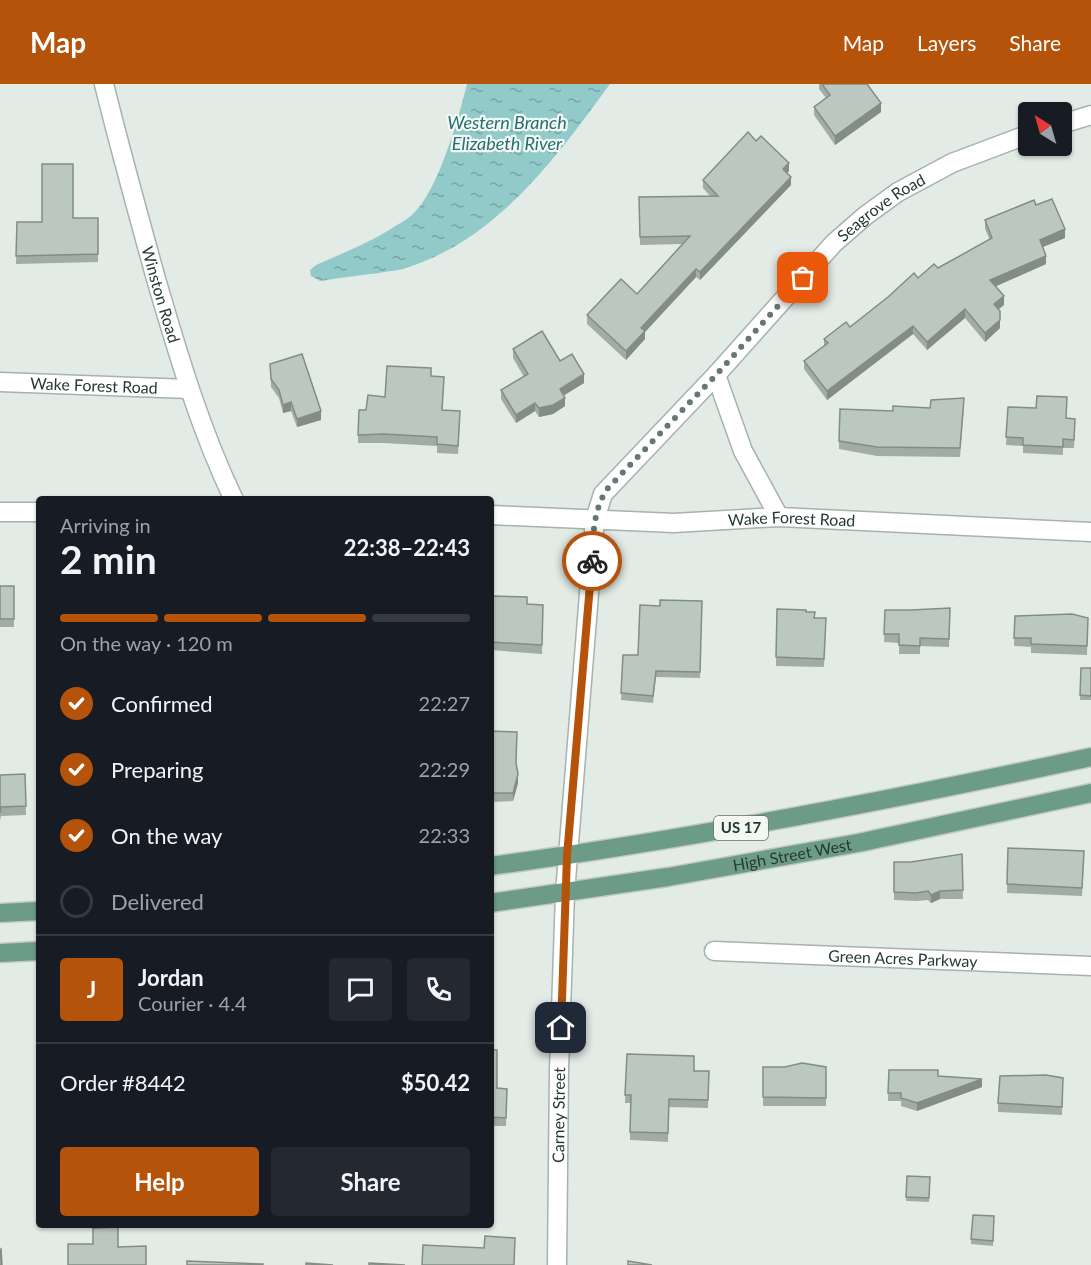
<!DOCTYPE html>
<html lang="en">
<head>
<meta charset="utf-8">
<style>
  body { margin:0; font-family:Lato,sans-serif; background:#242831; color:#f1f3f6; height:100vh; display:flex; flex-direction:column; font-size:22px; white-space:nowrap }
  * { box-sizing:border-box; margin:0 }
  p { font-size:20px; color:#9ea1a6 }
  .icon { flex:none; width:33px; height:33px; fill:none; stroke:currentColor; stroke-width:2; stroke-linecap:round; stroke-linejoin:round }
  .map { position:relative; flex:1; overflow:hidden }
  .drawer { position:absolute; left:36px; top:412px; width:458px; height:732px; display:flex; flex-direction:column; background:#171b24; border-radius:6px; box-shadow:0 2px 4px #0004 }
  .drawer>* { flex:none }
  .needle { width:39px; rotate:323deg }
  .controls { position:absolute; left:1018px; top:18px; display:grid; gap:12px }
  .controls a { display:grid; place-items:center; width:54px; height:54px; border-radius:6px; background:#171b24; box-shadow:0 2px 4px #0004; font-size:30px }
  .pin { position:absolute; display:grid; place-items:center; width:51px; height:51px; color:#fff; margin:-26px; border-radius:12px; box-shadow:0 3px 9px #0006 }
  .courier { position:absolute; display:grid; place-items:center; width:60px; height:60px; margin:-30px; border:4px solid #b45309; border-radius:50%; background:#fff; color:#222; box-shadow:0 2px 8px #0007 }
  .headline em { font-style:normal; font-weight:700 }
  .headline div { display:flex; flex-direction:column-reverse }
  .headline { display:flex; align-items:center; justify-content:space-between; height:102px; padding:0 24px }
  h1 { font-size:39px; font-weight:700; line-height:45px }
  .bar { display:grid; grid-template-columns:repeat(4,1fr); gap:9px 6px; align-content:center; height:72px; padding:0 24px }
  .bar i { height:8px; border-radius:4px; background:#363941 }
  .bar .on { background:#b45309 }
  .bar p { grid-column:span 4 }
  .line { display:flex; align-items:center; gap:15px; padding:0 24px; border-top:2px solid #363941 }
  .line div { flex:1 }
  .round { display:grid; place-items:center; flex:none; width:63px; height:63px; border-radius:6px; background:#242831 }
  ol { padding:0 24px; list-style:none }
  li { display:flex; align-items:center; gap:18px; height:66px }
  li p { margin-inline-start:auto }
  li .icon { padding:6px; border-radius:50%; background:#b45309; color:#fff; stroke-width:4 }
  li:last-child { color:#9ea1a6 }
  li i { width:33px; height:33px; border:3px solid #363941; border-radius:50% }
  .button { display:flex; gap:12px; margin-top:auto; padding:12px 24px }
  .button a { flex:1; height:69px; border-radius:6px; background:#b45309; color:#fff; font-size:24px; font-weight:700; line-height:69px; text-align:center }
  .button a+a { background:#242831; color:#f1f3f6 }
  header { display:flex; align-items:center; gap:36px; box-sizing:border-box; height:84px; padding:0 30px; background:#b45309; color:#fff }
  header strong { font-size:28px }
  nav { display:flex; gap:33px; margin-inline-start:auto; font-size:21px }
  .map>svg:first-child { display:block }
</style>
</head>
<body>
<header>
<strong>Map</strong>
<nav><a>Map</a><a>Layers</a><a>Share</a></nav>
</header>
<div class="map">
<svg width="1091" height="1181" viewBox="0 0 1091 1181">
  <defs>
    <pattern id="water-ripples" width="26" height="14" patternUnits="userSpaceOnUse" patternTransform="scale(1.5)"><rect width="26" height="14" fill="#91cac9"/><path d="M2 4q2-2 4 0t4 0M15 11q2-2 4 0t4 0" fill="none" stroke="#76a5a4"/></pattern>
  </defs>
  <rect width="100%" height="100%" fill="#e3ebe6"/>
  <!-- water -->
  <path fill="url(#water-ripples)" d="M467 0H610C556 74 497 155 406 184 398 187 388 187 379 189 359 191 340 194 320 197L311 192 310 186 316 181C343 169 369 159 394 143 400 139 408 135 413 130 438 107 459 33 467 0Z"/>
  <g fill="none" stroke-linecap="round" stroke-linejoin="round">
    <defs>
      <g id="street">
        <path id="s1" d="M104 0C120 65 138 130 156 195 178 270 200 345 234 416"/>
        <path d="M1062 40 1091 31"/>
        <path d="M716 291 743 367 779 433"/>
        <path id="s2" d="M0 298 189 305"/>
        <path d="M0 428H39"/>
        <path id="s3" d="M490 431 674 439 779 433 1091 448"/>
        <path id="s4" d="M714 867 1091 882"/>
        <path id="s5" d="M557 1181 559 986 565 809 595 435 603 410 716 291 834 159 865 132 898 108 952 79 1029 50"/>
      </g>
      <g id="primary">
        <path d="M490 782C692 755 892 716 1091 673"/>
        <path id="s6" d="M490 819 668 793 858 759 1091 709"/>
        <path d="M0 829 39 827"/>
        <path d="M0 869 39 867"/>
      </g>
    </defs>
    <!-- street casing -->
    <use href="#street" stroke="#a6b2ac" stroke-width="21"/>
    <!-- primary casing -->
    <use href="#primary" stroke="#c2c8c5" stroke-width="21"/>
    <!-- street -->
    <use href="#street" stroke="#fff" stroke-width="18"/>
    <!-- primary -->
    <use href="#primary" stroke="#6c9b87" stroke-width="18"/>
  </g>
  <!-- wall -->
  <g fill="#a1aca6">
    <path d="M819 0H867L881 28 835 61 814 31V23L826 14 819 5Z"/>
    <path d="M789 87 787 89 791 101 700 196 696 193 645 248V255L626 276 587 240V231L637 210 682 160 640 161 639 113 710 112 703 104V96Z"/>
    <path d="M1036 121 1065 154 1043 163 1046 180 995 202 1004 221 998 225 1000 244 985 258 965 234 927 266 913 250 827 316 804 285V277L824 262V255L850 243 918 194 990 156 985 145V136Z"/>
    <path d="M73 134H98V178L16 180 17 138H42Z"/>
    <path d="M513 265 560 277 584 299 563 311 565 322 553 330 539 333 535 327 516 339 501 315V306L524 293 513 274Z"/>
    <path d="M270 280 321 336 297 343 291 327 283 329 279 314 271 303Z"/>
    <path d="M431 292 444 302 442 326 460 336 458 370 437 369V362L384 359H358V351L366 326 385 313Z"/>
    <path d="M964 323 960 373 877 372 839 365V357L893 327 930 324Z"/>
    <path d="M1008 323 1066 334 1075 343 1074 364H1063V371L1023 369V362L1006 361Z"/>
    <rect x="0" y="502" width="14" height="41"/>
    <path d="M490 512 527 520 543 521 542 570 490 566Z"/>
    <path d="M702 517 700 594 656 593 653 619 621 616 623 571H638L660 522Z"/>
    <path d="M950 524 949 563 920 562V570H899V559L884 558 885 526H911Z"/>
    <path d="M777 525 806 528 815 534H826L824 583 776 582Z"/>
    <path d="M1015 532 1088 534 1087 571 1031 569V563L1014 562Z"/>
    <path d="M1081 584H1091V616H1080Z"/>
    <path d="M490 647 516 680 518 699 513 717 490 718Z"/>
    <path d="M25 690 26 731 1 732 0 737V691Z"/>
    <path d="M1008 764 1084 775 1082 812 1007 809Z"/>
    <path d="M962 770 963 815H940L931 819 928 816 916 817 894 816V778H911Z"/>
    <path d="M490 966 497 1004 507 1005 506 1042H490Z"/>
    <path d="M627 970 694 987H709L708 1024 669 1023 668 1058 630 1056V1019H625Z"/>
    <rect x="763" y="983" width="63" height="39"/>
    <path d="M889 986 938 992 982 1003 917 1027 901 1022V1017H888Z"/>
    <path d="M1063 994 1062 1031 998 1028V1019Z"/>
    <path d="M907 1092 930 1093 929 1118 906 1117Z"/>
    <path d="M994 1132 993 1162 971 1160V1155Z"/>
  </g>
  <!-- shaded-wall -->
  <g fill="#838c87">
    <path d="M881 19V28L835 61V52Z"/>
    <path d="M789 79V87L783 93V85Z"/>
    <path d="M791 93V101L700 196V188Z"/>
    <path d="M1065 145V154L1040 164V156Z"/>
    <path d="M1046 172V180L990 205V196Z"/>
    <path d="M696 185V193L645 248V255L626 276V267L641 244Z"/>
    <path d="M1004 212V221L994 229V220Z"/>
    <path d="M965 225V234L927 266V258Z"/>
    <path d="M1000 236V244L985 258V249Z"/>
    <path d="M913 242V250L827 316V307Z"/>
    <path d="M584 290V299L560 314V305Z"/>
    <path d="M565 314V322L553 330 539 333V324Z"/>
    <path d="M291 318V327L283 329V321Z"/>
    <path d="M535 319V327L516 339V331Z"/>
    <path d="M321 327V336L297 343V335Z"/>
    <path d="M518 690V699L513 717V709Z"/>
    <path d="M940 807V815L931 819V811Z"/>
    <path d="M982 995V1003L917 1027V1019Z"/>
  </g>
  <!-- building -->
  <g fill="#bbc8c1" stroke="#838c87" stroke-width="1.5">
    <path d="M822 0H867L881 19 835 52 814 23 830 11Z"/>
    <path d="M748 48 756 57 761 52 789 79 783 85 791 93 700 188 696 185 641 244 645 247 626 267 587 231 621 195 637 210 690 152 640 153 639 113 718 112 703 96Z"/>
    <path d="M42 80H73V134H98V170L16 172 17 138H42Z"/>
    <path d="M1052 115 1065 145 1040 156 1046 172 990 196 1004 212 994 220 1000 227V236L985 249 965 225 927 258 913 242 827 307 804 277 828 259 824 255 846 238 850 243 888 213 914 189 918 194 934 180 938 184 992 154 985 136 1034 116 1036 121Z"/>
    <path d="M542 247 560 277 572 270 584 290 560 305 565 314 553 321 539 324 535 319 516 331 501 306 528 290 513 265Z"/>
    <path d="M302 270 321 327 297 335 291 318 283 321 279 306 271 295 270 280Z"/>
    <path d="M387 282 431 284V292L444 293 442 326 460 327 458 362 437 360V353L384 350 358 351 359 326H366L368 311 385 313Z"/>
    <path d="M1037 312 1067 313 1066 334 1075 335 1074 356 1063 355V363L1023 361V354L1006 353 1008 323 1036 324Z"/>
    <path d="M964 314 960 364 877 363 839 357 840 325 893 327V322L930 324 931 316Z"/>
    <rect x="0" y="502" width="14" height="33"/>
    <path d="M490 512 527 513V520L543 521 542 561 490 558Z"/>
    <path d="M660 516 702 517 700 588 656 587 653 612 621 609 623 571H638L640 521 660 522Z"/>
    <path d="M950 524 949 555 920 554V562L899 561V550H884L885 526H911Z"/>
    <path d="M777 525 806 526V528H815L814 534H826L824 575 776 573Z"/>
    <path d="M1072 530 1088 534 1087 562 1031 560V554H1014L1015 532Z"/>
    <path d="M1081 584H1091V612L1080 611Z"/>
    <path d="M490 647 517 648 516 679 518 690 513 709H490Z"/>
    <path d="M25 690 26 722 1 723 0 729V691Z"/>
    <path d="M1008 764 1084 767 1082 804 1007 800Z"/>
    <path d="M962 770 963 806 940 807 931 811 928 807 916 809 894 808V778H911Z"/>
    <path d="M490 966H497V1004L507 1005 506 1034 490 1033Z"/>
    <path d="M627 970 694 972V987H709L708 1016 669 1015 668 1049 630 1048 631 1011H625Z"/>
    <path d="M802 979 826 983V1014L763 1013V983H785Z"/>
    <path d="M889 986H938V992L982 995 917 1019 901 1014V1009H888Z"/>
    <path d="M1046 991 1063 994 1062 1023 998 1019 1000 992Z"/>
    <path d="M907 1092 930 1093 929 1114 906 1113Z"/>
    <path d="M973 1131 994 1132 993 1157 971 1155Z"/>
    <path d="M118 1143V1163L146 1162V1181H68V1160H93V1144Z"/>
    <path d="M485 1152 515 1154 514 1181H422L423 1161 484 1164Z"/>
    <path d="M1 1165 2 1181H0V1166Z"/>
    <path d="M187 1177 263 1180V1181H187Z"/>
    <path d="M628 1177 652 1181H628Z"/>
    <path d="M306 1179 333 1181H306Z"/>
    <path d="M369 1179 405 1181H369Z"/>
  </g>
  <g fill="none" stroke-linecap="round" stroke-linejoin="round">
    <!-- done -->
    <path stroke="#677870" stroke-width="6" stroke-dasharray="0 10.8" d="M592 477C593 452 593 425 608 404L716 291 803 194"/>
    <!-- route -->
    <path stroke="#b45309" stroke-width="8" d="M561 944 567 772 592 477"/>
  </g>
  <g text-anchor="middle" stroke-width="4.5" stroke-linejoin="round" paint-order="stroke">
    <!-- shield labels -->
    <rect fill="#f3f8f4" stroke="#62736c" stroke-width="1.5" x="714" y="732" width="54" height="24" rx="4.5"/>
    <g font-size="15" font-weight="bold" fill="#243a31">
      <text x="741" y="749">US 17</text>
    </g>
    <!-- street labels -->
    <g font-size="16" fill="#243a31" stroke="#f3f8f4">
      <text dy="6" stroke="none"><textPath href="#s5" startOffset="1174">Seagrove Road</textPath></text>
      <text dy="6" stroke="none"><textPath href="#s1" startOffset="218">Winston Road</textPath></text>
      <text dy="6" stroke="none"><textPath href="#s2" startOffset="94">Wake Forest Road</textPath></text>
      <text dy="6" stroke="none"><textPath href="#s3" startOffset="302">Wake Forest Road</textPath></text>
      <text dy="6" stroke="none"><textPath href="#s6" startOffset="306">High Street West</textPath></text>
      <text dy="6" stroke="none"><textPath href="#s4" startOffset="189">Green Acres Parkway</textPath></text>
      <text dy="6" stroke="none"><textPath href="#s5" startOffset="150">Carney Street</textPath></text>
    </g>
    <!-- water labels -->
    <g font-size="18" font-style="italic" fill="#256f6f" stroke="#f3f8f4">
      <text x="507" y="45">Western Branch<tspan x="507" dy="21">Elizabeth River</tspan></text>
    </g>
  </g>
</svg>
<div class="controls">
<a><svg class="needle" viewBox="-14 -14 28 28"><path d="M0-13l5 13h-10z" fill="#e53935"/><path d="M0 13l5-13h-10z" fill="#9ea1a6"/></svg></a>
</div>
<div class="pin" style="left:803px;top:194px;background:#ea580c"><svg class="icon" aria-label="bag" viewBox="0 0 24 24"><path d="M5 8h14l-1 12H6zM9 8a3 3 0 0 1 6 0"/></svg></div>
<div class="pin" style="left:561px;top:944px;background:#1f2937"><svg class="icon" aria-label="home" viewBox="0 0 24 24"><path d="M3 11l9-7 9 7M6 9v11h12V9"/></svg></div>
<div class="courier" style="left:592px;top:477px"><svg class="icon" aria-label="bike" viewBox="0 0 24 24"><circle cx="6" cy="16" r="4"/><circle cx="18" cy="16" r="4"/><path d="M6 16l4-8h5l3 8M10 8l3 8H6M13 5h3"/></svg></div>
<section class="drawer">
<div class="headline"><div><h1>2 min</h1><p>Arriving in</p></div><em>22:38–22:43</em></div>
<div class="bar"><i class="on"></i><i class="on"></i><i class="on"></i><i></i><p>On the way · 120 m</p></div>
<ol>
<li><svg class="icon" aria-label="check" viewBox="0 0 24 24"><path d="M5 12l5 5 9-10"/></svg>Confirmed<p>22:27</p></li>
<li><svg class="icon" aria-label="check" viewBox="0 0 24 24"><path d="M5 12l5 5 9-10"/></svg>Preparing<p>22:29</p></li>
<li><svg class="icon" aria-label="check" viewBox="0 0 24 24"><path d="M5 12l5 5 9-10"/></svg>On the way<p>22:33</p></li>
<li><i></i>Delivered</li>
</ol>
<div class="line" style="height:108px"><b class="round" style="background:#b45309;color:#fff">J</b><div><b>Jordan</b><p>Courier · 4.4</p></div><a class="round"><svg class="icon" aria-label="chat" viewBox="0 0 24 24"><path d="M4 5h16v11H9l-5 4z"/></svg></a><a class="round"><svg class="icon" aria-label="phone" viewBox="0 0 24 24"><path d="M5 4h4l2 5-3 2q2 4 5 5l2-3 5 2v4C11 20 4 13 5 4z"/></svg></a></div>
<div class="line" style="height:78px"><div>Order #8442</div><b>$50.42</b></div>
<div class="button"><a>Help</a><a>Share</a></div>
</section>
</div>
</body>
</html>
